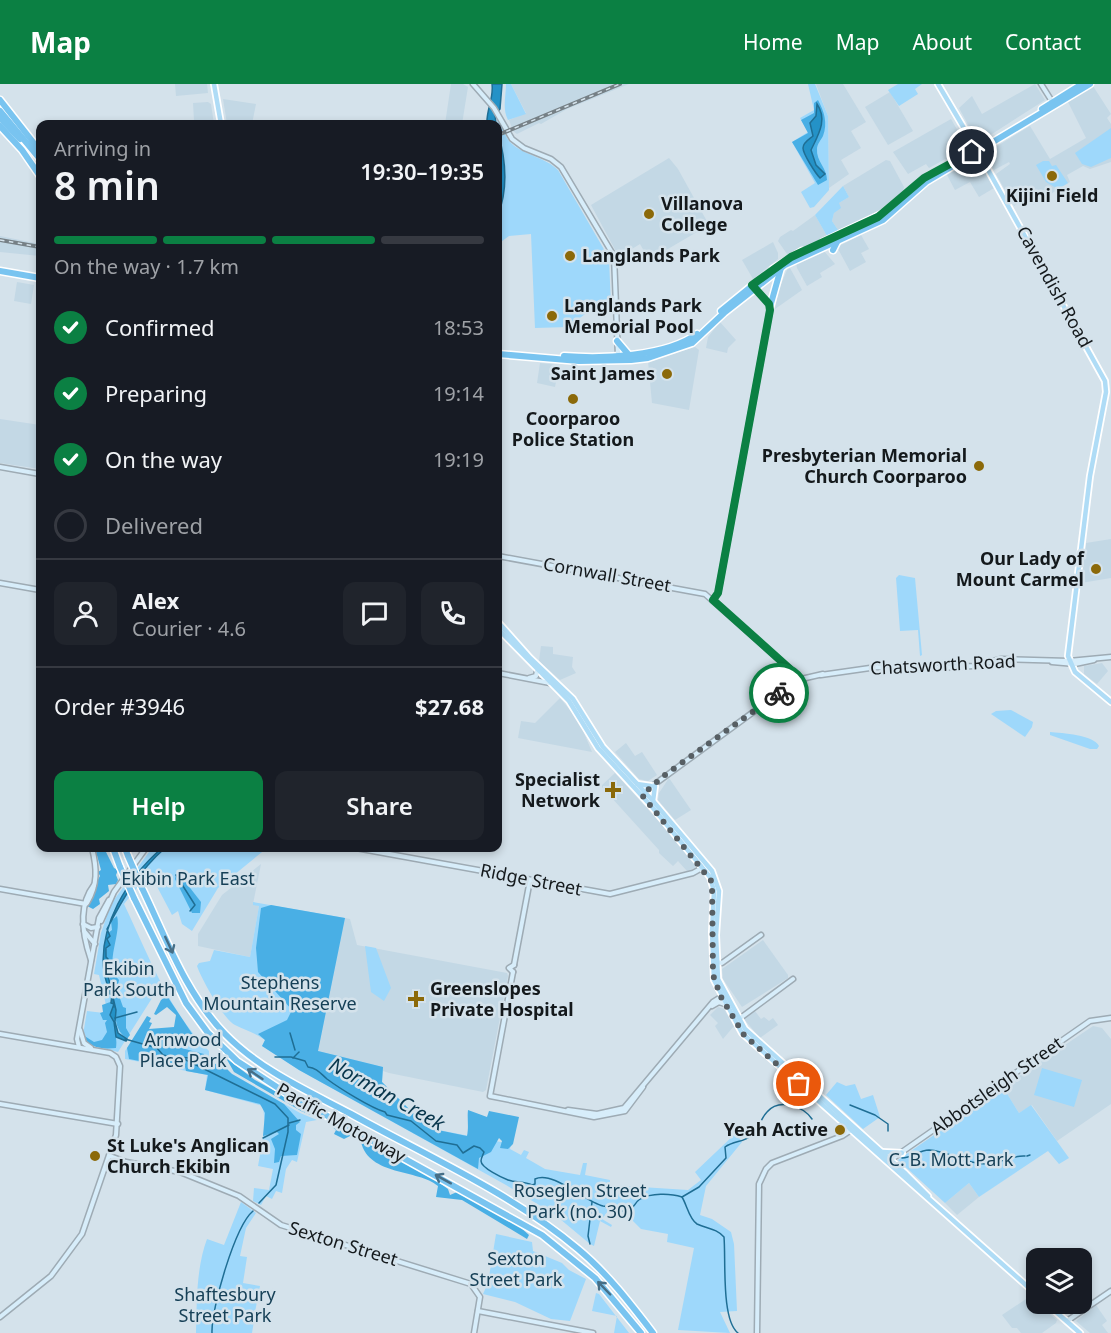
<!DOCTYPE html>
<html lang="en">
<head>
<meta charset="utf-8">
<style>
  body { margin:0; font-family:"Noto Sans",sans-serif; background:#20242c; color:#f1f3f6; height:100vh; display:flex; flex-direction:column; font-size:22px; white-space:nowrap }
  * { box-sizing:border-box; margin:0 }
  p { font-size:20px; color:#9ea1a6 }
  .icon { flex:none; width:33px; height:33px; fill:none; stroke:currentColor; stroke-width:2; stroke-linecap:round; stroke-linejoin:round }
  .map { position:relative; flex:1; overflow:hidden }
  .details { position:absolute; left:36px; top:36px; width:466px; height:732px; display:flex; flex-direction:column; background:#171b24; border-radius:12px; box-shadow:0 3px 9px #0003 }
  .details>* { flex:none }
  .tools { position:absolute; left:1026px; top:1164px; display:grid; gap:12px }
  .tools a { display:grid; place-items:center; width:66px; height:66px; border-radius:12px; background:#171b24; box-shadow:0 3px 9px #0003; font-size:30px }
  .pin { position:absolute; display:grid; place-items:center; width:51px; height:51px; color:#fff; margin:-26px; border:3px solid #fff; border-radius:50%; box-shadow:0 2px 6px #0007 }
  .courier { position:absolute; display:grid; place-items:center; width:60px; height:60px; margin:-30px; border:4px solid #0b8043; border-radius:50%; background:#fff; color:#222; box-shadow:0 2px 8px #0007 }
  .overview em { font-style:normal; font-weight:600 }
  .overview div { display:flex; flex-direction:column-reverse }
  .overview { display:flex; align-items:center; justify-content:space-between; height:102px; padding:0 18px }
  h1 { font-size:39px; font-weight:600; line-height:45px }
  .bar { display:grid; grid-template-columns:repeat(4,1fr); gap:9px 6px; align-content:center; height:72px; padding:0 18px }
  .bar i { height:8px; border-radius:4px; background:#363941 }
  .bar .on { background:#0b8043 }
  .bar p { grid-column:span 4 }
  .line { display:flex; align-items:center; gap:15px; padding:0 18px; border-top:2px solid #363941 }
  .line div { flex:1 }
  .round { display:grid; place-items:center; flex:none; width:63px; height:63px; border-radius:12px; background:#20242c }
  ol { padding:0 18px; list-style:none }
  li { display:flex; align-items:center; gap:18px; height:66px }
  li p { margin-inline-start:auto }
  li .icon { padding:6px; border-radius:50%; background:#0b8043; color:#fff; stroke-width:4 }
  li:last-child { color:#9ea1a6 }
  li i { width:33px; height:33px; border:3px solid #363941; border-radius:50% }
  .action { display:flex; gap:12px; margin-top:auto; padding:12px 18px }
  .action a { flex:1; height:69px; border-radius:12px; background:#0b8043; color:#fff; font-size:24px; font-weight:600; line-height:69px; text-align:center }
  .action a+a { background:#20242c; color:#f1f3f6 }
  header { display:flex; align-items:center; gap:36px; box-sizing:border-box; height:84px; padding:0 30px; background:#0b8043; color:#fff }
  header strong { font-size:28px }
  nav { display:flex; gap:33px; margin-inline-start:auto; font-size:21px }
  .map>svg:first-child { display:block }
</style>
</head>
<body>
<header>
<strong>Map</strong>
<nav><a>Home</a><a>Map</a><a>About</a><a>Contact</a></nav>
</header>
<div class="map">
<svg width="1111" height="1249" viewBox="0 0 1111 1249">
  <rect width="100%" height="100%" fill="#d4e2eb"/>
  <!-- built -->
  <g fill="#c3d8e5">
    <path d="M175 0H207L208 9 176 12Z"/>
    <path d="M451 0H463L468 3 462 40H445Z"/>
    <path d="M511 0H629L567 25 541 40 539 39 517 50 513 47 509 36 526 29Z"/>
    <path d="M816 0H843L866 38 851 47 861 64 841 76 849 90 829 104 828 32Z"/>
    <path d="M1035 0 1045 16 978 59 959 24 972 12 982 30Z"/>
    <path d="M1093 2 1111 30 1107 34 1111 40V78L1090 85 1083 82 1067 91 1070 98 1033 121 1029 113 1014 122 996 90 1010 80 1009 78 994 86 986 69 1030 42 1050 75 1086 54 1068 18Z"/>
    <path d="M890 8 913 47 888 61 865 23Z"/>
    <path d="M223 15 256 20 252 40H227Z"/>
    <path d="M208 18 211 20 214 40H185V38L194 37 193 19Z"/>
    <path d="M951 35 967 63 929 84 926 80 908 90 893 68Z"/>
    <path d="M669 74 678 85 709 141 649 176 640 160 619 173 591 121Z"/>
    <path d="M975 75 979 76 994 104 979 113 970 98 955 106 947 91Z"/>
    <path d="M886 76 890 77 904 103 903 107 873 131 838 146 832 137 834 129 839 119 849 113 843 102Z"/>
    <path d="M815 131 827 152 787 170 778 157 780 153 791 146 793 147Z"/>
    <path d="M861 151 869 165 861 169 866 178 850 187 837 163Z"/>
    <path d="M0 152 40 160V172L0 168Z"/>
    <path d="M773 158 778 169V175L753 195 742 176Z"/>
    <path d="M824 167 835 180 820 189 822 193 807 202 797 184 796 179Z"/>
    <path d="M790 184 802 206 775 225 779 205 787 186Z"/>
    <path d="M17 198 34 201 31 220 14 217Z"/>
    <path d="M720 238 736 256 728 264 727 269 706 264 708 253Z"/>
    <path d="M695 263 699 266 689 326 652 319 648 277Z"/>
    <path d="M540 279 559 281 555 303 537 299Z"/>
    <path d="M0 335 40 341V385L0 379Z"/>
    <path d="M1111 455V494L1081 499 1086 459Z"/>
    <path d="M541 562 553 563V570L573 573 572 583 576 589 560 596 539 577Z"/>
    <path d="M1102 579 1108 587 1097 600 1084 590V582Z"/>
    <path d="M560 614 579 637 592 668 518 654 521 637 535 639Z"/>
    <path d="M626 659 635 672 642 668 657 691 648 697 639 695 615 668Z"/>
    <path d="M615 689 671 751 695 780V784L687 787 678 777 673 782 659 769V766L601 702Z"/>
    <path d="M669 694 691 726 675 736 658 716 659 709Z"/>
    <path d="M261 780 253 820 259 822 250 873 198 862V850L222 811Z"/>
    <path d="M345 834 350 835 357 861 507 889 508 892 486 1006 483 1008 389 989 383 987V983L317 968Z"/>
    <path d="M763 856 788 891V894L742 923 723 895 722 885Z"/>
    <path d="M718 923 724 925 734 942 723 955 715 942 718 939 710 931Z"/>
    <path d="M755 927 761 935 764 933 769 937 773 934 778 941 760 954 744 935Z"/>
    <path d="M1093 942 1102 944 1111 955V1020L1057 1057 1032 1021 1019 1029 1003 1003Z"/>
    <path d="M781 987 801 1006 790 1018 781 1015Z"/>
    <path d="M969 1099 979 1113 957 1131 945 1119Z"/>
    <path d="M1029 1213 1057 1236 1056 1239 1042 1249H1021L1017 1244H1012L1002 1231Z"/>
    <path d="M1096 1221 1107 1237 1102 1241 1108 1249H1090L1076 1237Z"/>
  </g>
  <!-- green -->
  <g fill="#9ed8fb">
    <path d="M506 0H511L526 30 508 36C502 24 506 13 506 0Z"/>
    <path d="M808 0H815L828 32 829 106 814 123 810 124 801 108 815 99 792 58 808 48 800 34 814 26Z"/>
    <path d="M898 0H922L915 5 918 10 899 22 888 6Z"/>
    <path d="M497 36C504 43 504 53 512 60 526 72 545 73 558 86L609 174 611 223 593 224 568 243 535 244 531 150 509 152 498 160V131L502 120 505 83Z"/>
    <path d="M1111 44V74L1091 83 1082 80 1075 69Z"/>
    <path d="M1043 77H1049L1052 82 1056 81 1068 99 1058 105 1046 98 1036 81Z"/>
    <path d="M843 102 849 113 839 119 841 124 834 129 832 137 838 146 827 152 815 131Z"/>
    <path d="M899 491 915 494 922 571 920 572 918 546 900 547 896 494Z"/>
    <path d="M1011 626 1033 638 1032 643 1025 653 991 630 996 627Z"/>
    <path d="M1050 648C1062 649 1094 651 1099 662L1097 665H1090L1050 651Z"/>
    <path d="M152 764H267L218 804 192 847 182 840 178 827 172 831 152 793 144 795 124 820C147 868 170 930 209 967V981L222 984 300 1029 317 1036 306 1038 297 1078 292 1076 286 1085 282 1109 276 1107 272 1115 266 1112 261 1121 253 1117 254 1104 269 1106 273 1085 258 1082 265 1042 263 1022 205 1006 207 991 125 975V967L140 944 176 948 179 935 168 919 162 916 161 910 154 911 118 968 98 963 83 951 87 927 104 929 106 921 99 891 94 890 101 849 111 820Z"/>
    <path d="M253 818 345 834 318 967 383 983 382 998 428 1044 511 1060 510 1065 521 1071 524 1066 529 1068 526 1074 545 1085 580 1091 583 1079H587L585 1091 610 1096V1101L688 1106 701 1096 695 1088 736 1049 742 1058 706 1102 700 1131 712 1135 731 1148 734 1160 737 1227 720 1228 730 1249 678 1246 694 1164 667 1158 668 1150 641 1145 632 1136 608 1127 602 1135 612 1141 611 1143 600 1137 594 1162 590 1160 554 1130 506 1101 299 986 262 962 265 956C255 949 245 946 235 941 224 936 201 894 197 882L199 879 210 877 214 866 250 873 259 822 253 821Z"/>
    <path d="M365 862 376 864 391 904 384 917 371 908Z"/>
    <path d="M1042 984 1082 996 1074 1023 1034 1011Z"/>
    <path d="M837 998 846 1002 855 1000 861 1015 873 1011 880 1033 863 1045 826 1011Z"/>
    <path d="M1003 1003 1019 1029 1031 1021 1069 1074 1059 1080 1048 1067 979 1113 969 1099 945 1119 898 1076Z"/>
    <path d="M241 1118 256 1129 246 1144 240 1172 247 1173 243 1199 260 1202 255 1228H253L251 1236 254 1237 252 1249H196C197 1217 196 1185 207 1155L224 1161Z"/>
    <path d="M496 1150 532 1158 533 1167 562 1179 569 1186 586 1195 570 1237 551 1235 515 1218 483 1210 488 1199Z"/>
    <path d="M596 1209 599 1210 629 1249H614L617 1232 592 1227Z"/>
  </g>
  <!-- forest -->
  <g fill="#49afe5">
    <path d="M818 16C824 27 828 39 823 52 821 56 817 60 817 65 816 77 827 84 827 96L818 101 792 58 808 49 801 36 814 29V19Z"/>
    <path d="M95 764H104L114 784 118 786 116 791 118 796 116 800 108 801 109 807 99 815 100 820 93 825 87 822 92 809H95L96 799 100 792 98 788 101 786Z"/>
    <path d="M176 790 180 791 201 818 200 829H192L175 795Z"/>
    <path d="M271 821 345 834 318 967 383 983 382 998 428 1044 467 1052C469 1042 467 1035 468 1026L487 1033 489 1027 519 1033 513 1060 508 1065 500 1064 502 1057 499 1054 491 1068 479 1074 478 1085 299 986 262 962 265 956 258 950 287 936 292 926 258 888 256 864 261 824Z"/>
    <path d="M117 832C122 851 103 880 119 896L117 906 123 923 126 924V944L130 951 127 955C115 946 116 935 114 922 111 937 118 949 116 964 102 965 89 965 83 951L94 958 102 956 107 948 105 939 107 936H103L100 929 103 928 102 921 113 917C112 912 113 903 111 898 109 890 105 884 108 875L106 873 107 856 110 852 108 849 112 846 111 837Z"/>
    <path d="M167 912 193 951V956L186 960 171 958 170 961 204 970 206 982 214 979 219 982 225 976 227 985 232 990 284 1020 300 1038 296 1041V1046L301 1050 297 1071 281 1072 279 1078 274 1079 275 1065 271 1055 279 1050 277 1048 263 1052 265 1029 260 1020 205 1006 208 991 186 987 185 983 159 976 155 980 129 975 127 964 147 932 151 934 149 938 152 939 149 945 174 943 176 931 167 923 156 931 154 930 161 916Z"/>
    <path d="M226 974 255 996 315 1029 313 1032 301 1027 234 988Z"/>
    <path d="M333 1040 433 1094 448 1105 450 1111 457 1108 520 1143 529 1151 527 1155 462 1116 436 1113 438 1102C418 1085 369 1092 361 1058L350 1052 344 1055 334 1050 336 1046 332 1043Z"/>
  </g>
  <!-- water -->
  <g fill="#2492c7" stroke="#1f6e94" stroke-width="1.5">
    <path d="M492 0H502L500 25 495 31 496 40H487C486 26 494 15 492 0Z"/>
    <path d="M817 20C828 36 818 51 811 66L816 81 825 90 820 94C816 90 803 70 803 64 803 58 810 55 813 52L810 39 816 32Z"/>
    <path d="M498 49C506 76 508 105 498 131Z"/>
    <path d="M162 764H165C139 787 123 814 107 845L110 852 107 855 110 861 106 864V873L108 875 106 883 116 926 115 938 118 949 127 955 126 957 116 953 114 938 110 931 114 920 111 919 112 910H110C108 902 105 895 104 888 98 843 127 794 162 764Z"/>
  </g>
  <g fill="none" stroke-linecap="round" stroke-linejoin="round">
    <!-- stream -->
    <g stroke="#1f6e94" stroke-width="1.5">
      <path d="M176 791 195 821 190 827"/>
      <path d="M112 909 114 923"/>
      <path d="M115 934 137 928"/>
      <path d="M290 949 295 966"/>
      <path d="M125 955 157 964 163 971 171 973 212 975"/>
      <path d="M275 973H291L305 977 308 983C317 984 320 989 327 995 339 1004 371 1024 385 1028L387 1031 411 1037 436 1057 457 1061 463 1069 474 1062 480 1064 484 1068C483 1071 481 1074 481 1077 481 1084 503 1094 508 1096 516 1099 524 1097 532 1101L535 1100V1095C553 1086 585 1118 603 1122 610 1123 620 1128 626 1127 634 1126 634 1119 640 1115 651 1109 670 1109 682 1113 687 1121 689 1135 697 1140 707 1145 716 1144 724 1153 726 1175 721 1236 738 1249"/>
      <path d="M293 974 299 968"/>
      <path d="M184 975 275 1020 288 1034V1048L276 1101 259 1119"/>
      <path d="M214 975H219"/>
      <path d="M850 1021 875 1031 888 1040V1047"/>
      <path d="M289 1039 300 1036"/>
      <path d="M263 1054 289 1041"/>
      <path d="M1027 1072 1030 1071"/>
      <path d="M902 1074C912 1074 919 1066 929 1066 949 1067 967 1081 989 1080 1001 1079 1012 1071 1025 1072"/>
      <path d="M682 1113 699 1103 726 1074 725 1063C733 1057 744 1058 751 1052 759 1046 760 1035 767 1028 779 1014 803 1022 812 1035"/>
      <path d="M590 1160 588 1152 592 1118"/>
      <path d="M212 1249C211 1225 235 1142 253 1127"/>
    </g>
    <defs>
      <g id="secondary">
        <path d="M473 0 494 24 512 55 524 64 551 75 561 83 614 172 618 272"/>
        <path d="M1041 0 1053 19"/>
        <path d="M0 383 40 390"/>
        <path d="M498 472 705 510 800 594"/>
        <path d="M0 499 40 506"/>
        <path d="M713 516 718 509 770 226 769 220 755 204"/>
        <path d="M1052 578 1075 580 1094 576"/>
        <path d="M498 589 550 599"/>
        <path d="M821 591 877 583 901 586 974 582 1001 575 1069 577 1111 573"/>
        <path d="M529 594 536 592 537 587"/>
        <path d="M644 708 797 596 823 590"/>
        <path d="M356 764 610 810 693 789 702 784"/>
        <path d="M0 805 86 820"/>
        <path d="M87 819C98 801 97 784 92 764"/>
        <path d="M101 837 114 808 146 764"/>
        <path d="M83 840 91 844 98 843"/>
        <path d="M84 847 95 860"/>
        <path d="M91 876C83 853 77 823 94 801"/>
        <path d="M717 878 722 879 761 851"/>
        <path d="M514 881 530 796"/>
        <path d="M513 888 490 1012 594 1033 625 1027 643 1003"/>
        <path d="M513 888 509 884 514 881"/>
        <path d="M712 922 719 918 725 920"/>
        <path d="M739 935 793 895"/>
        <path d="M80 946 84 959 91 964"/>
        <path d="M0 950 110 969 116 973 120 982 116 1051 82 1150 51 1192 0 1233"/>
        <path d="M79 963 77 955 99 834 109 816"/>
        <path d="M0 1020 118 1040"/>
        <path d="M568 1026 597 1030 624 1024 713 918 721 913"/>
        <path d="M110 1072 126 1078 180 1088 239 1112 281 1141 471 1200 480 1213 474 1249"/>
        <path d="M889 1077 1090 937 1111 934"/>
        <path d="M478 1227 593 1249"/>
        <path d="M1067 1237 1111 1207"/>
        <path d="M757 1249 759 1100 766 1085 772 1079 842 1052 851 1046"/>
      </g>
      <g id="primary">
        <path d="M214 0 221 40"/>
        <path d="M938 0 981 73 1105 297 1106 308 1090 392 1068 572 1075 588 1111 618"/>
        <path d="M498 538 530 574 573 615 603 663 653 717 712 787 719 807 716 851 718 895 745 945 906 1090 928 1112"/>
        <path d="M498 545 569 617 598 664 653 724 710 793 714 807 712 848 714 896 742 949 1036 1210"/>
        <path d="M637 700 651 702"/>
        <path d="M653 717 655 702"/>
        <path d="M882 1068 902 1069"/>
        <path d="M1047 1220 1080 1249"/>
      </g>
      <g id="highway">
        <path d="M0 16 40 67"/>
        <path d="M1042 25 1082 0"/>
        <path d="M0 27 40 75"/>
        <path d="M0 34 20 55"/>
        <path d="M0 42 22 66 40 92"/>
        <path d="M823 158 884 129 930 91"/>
        <path d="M833 166 838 156"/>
        <path d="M773 185 802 167"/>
        <path d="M0 187 40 194"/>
        <path d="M770 223 781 184"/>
        <path d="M721 227 753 201"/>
        <path d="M617 257 628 270"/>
        <path d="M498 270 579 277 631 276 648 274 692 259 724 229 785 181 883 136 926 98 1090 0"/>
        <path d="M564 272C601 275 666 273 697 250"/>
        <path d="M113 764 120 783"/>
        <path d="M125 764 128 772"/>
        <path d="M142 804C166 854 186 910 225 950 260 986 308 1007 351 1030 425 1071 513 1110 578 1165 607 1189 630 1219 653 1249"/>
        <path d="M134 814 186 919 208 949 237 977 286 1009 542 1151 595 1194 641 1249"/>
      </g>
    </defs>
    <!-- secondary casing -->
    <use href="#secondary" stroke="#9eabb4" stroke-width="7"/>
    <!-- primary casing -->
    <use href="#primary" stroke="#fff" stroke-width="8"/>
    <!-- highway casing -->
    <use href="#highway" stroke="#fff" stroke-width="9"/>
    <!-- secondary -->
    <use href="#secondary" stroke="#d7edfa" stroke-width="4"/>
    <!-- primary -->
    <use href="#primary" stroke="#afdcf6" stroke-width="4.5"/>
    <!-- highway -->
    <use href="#highway" stroke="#79c4f0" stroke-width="6"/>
    <defs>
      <g id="rail">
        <path d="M498 51 620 0"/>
        <path d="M0 156 40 163"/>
      </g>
    </defs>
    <!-- rail casing -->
    <use href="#rail" stroke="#768086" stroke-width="4"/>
    <!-- rail -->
    <use href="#rail" stroke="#d4e2eb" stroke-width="1.5" stroke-dasharray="4.5" stroke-linecap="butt"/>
    <defs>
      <g id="highway-bridge">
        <path d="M128 772 142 804"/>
        <path d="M120 783 134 814"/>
      </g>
    </defs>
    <!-- highway-bridge casing -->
    <use href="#highway-bridge" stroke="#fff" stroke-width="9" stroke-linecap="butt"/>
    <!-- highway-bridge -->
    <use href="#highway-bridge" stroke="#79c4f0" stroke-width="6"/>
  </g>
  <!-- one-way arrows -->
  <defs><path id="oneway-shaft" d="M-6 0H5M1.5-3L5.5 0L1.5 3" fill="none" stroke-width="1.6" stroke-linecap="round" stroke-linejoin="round" transform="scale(1.5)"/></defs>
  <g stroke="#466e86">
    <use href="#oneway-shaft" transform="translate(169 861) rotate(65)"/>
    <use href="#oneway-shaft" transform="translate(255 990) rotate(-146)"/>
    <use href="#oneway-shaft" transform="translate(443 1095) rotate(-151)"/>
    <use href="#oneway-shaft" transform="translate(604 1204) rotate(-134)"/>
  </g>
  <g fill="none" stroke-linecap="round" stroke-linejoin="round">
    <!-- done -->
    <path stroke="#575f64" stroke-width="6" stroke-dasharray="0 10.8" d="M779 609 665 691 642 711 712 798 713 891 721 913 744 951 799 1000"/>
    <!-- route -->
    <path stroke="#0b8043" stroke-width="8" d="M779 609 800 594 713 516 718 509 770 226 769 220 752 201 791 173 878 133 924 94 972 68"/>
  </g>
  <!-- markers -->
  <g fill="#8b6909" stroke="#d4e2eb" stroke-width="2">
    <circle cx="1052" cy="92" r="6"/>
    <circle cx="649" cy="130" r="6"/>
    <circle cx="570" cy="172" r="6"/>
    <circle cx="552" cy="232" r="6"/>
    <circle cx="667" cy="290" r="6"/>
    <circle cx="573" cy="315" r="6"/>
    <circle cx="979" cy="382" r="6"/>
    <circle cx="1096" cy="485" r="6"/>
    <path d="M610 697h6v6h6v6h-6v6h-6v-6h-6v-6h6z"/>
    <path d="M413 906h6v6h6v6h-6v6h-6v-6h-6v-6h6z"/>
    <circle cx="840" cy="1046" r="6"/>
    <circle cx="95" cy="1072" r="6"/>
  </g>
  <g text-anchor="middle" stroke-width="5" stroke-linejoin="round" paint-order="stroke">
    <!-- poi labels -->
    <g font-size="18" font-weight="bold" fill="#14191c" stroke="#d4e2eb" text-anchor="start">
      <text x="1052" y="118" text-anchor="middle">Kijini Field</text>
      <text x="661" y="126">Villanova<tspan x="661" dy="21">College</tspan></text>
      <text x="582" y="178">Langlands Park</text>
      <text x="564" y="228">Langlands Park<tspan x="564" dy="21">Memorial Pool</tspan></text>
      <text x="655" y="296" text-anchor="end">Saint James</text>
      <text x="573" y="341" text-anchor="middle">Coorparoo<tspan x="573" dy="21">Police Station</tspan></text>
      <text x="967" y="378" text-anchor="end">Presbyterian Memorial<tspan x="967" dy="21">Church Coorparoo</tspan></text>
      <text x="1084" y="481" text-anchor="end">Our Lady of<tspan x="1084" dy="21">Mount Carmel</tspan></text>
      <text x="600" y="702" text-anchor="end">Specialist<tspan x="600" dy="21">Network</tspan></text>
      <text x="430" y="911">Greenslopes<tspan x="430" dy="21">Private Hospital</tspan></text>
      <text x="828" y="1052" text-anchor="end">Yeah Active</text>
      <text x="107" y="1068">St Luke's Anglican<tspan x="107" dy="21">Church Ekibin</tspan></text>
    </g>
    <!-- street labels -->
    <g font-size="18" fill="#14191c" stroke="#d4e2eb">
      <text transform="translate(1054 203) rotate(61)" y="6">Cavendish Road</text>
      <text transform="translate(607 491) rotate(10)" y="6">Cornwall Street</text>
      <text transform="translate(943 581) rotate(-3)" y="6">Chatsworth Road</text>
      <text transform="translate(531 796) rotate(11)" y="6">Ridge Street</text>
      <text transform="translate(997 1002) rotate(-35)" y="6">Abbotsleigh Street</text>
      <text transform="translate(341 1039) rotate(29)" y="6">Pacific Motorway</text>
      <text transform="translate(343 1160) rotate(17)" y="6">Sexton Street</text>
    </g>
    <!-- park labels -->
    <g font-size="18" fill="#164057" stroke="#d4e2eb">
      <text x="188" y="801">Ekibin Park East</text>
      <text x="129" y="891">Ekibin<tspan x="129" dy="21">Park South</tspan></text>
      <text x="280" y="905">Stephens<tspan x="280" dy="21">Mountain Reserve</tspan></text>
      <text x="183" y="962">Arnwood<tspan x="183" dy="21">Place Park</tspan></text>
      <text x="951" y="1082">C. B. Mott Park</text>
      <text x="580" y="1113">Roseglen Street<tspan x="580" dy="21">Park (no. 30)</tspan></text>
      <text x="516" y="1181">Sexton<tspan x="516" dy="21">Street Park</tspan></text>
      <text x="225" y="1217">Shaftesbury<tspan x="225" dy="21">Street Park</tspan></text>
    </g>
    <!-- water labels -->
    <g font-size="20" font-style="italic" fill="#08364c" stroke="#d4e2eb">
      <text transform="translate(387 1010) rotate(29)" y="7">Norman Creek</text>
    </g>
  </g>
</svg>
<div class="tools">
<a><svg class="icon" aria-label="layers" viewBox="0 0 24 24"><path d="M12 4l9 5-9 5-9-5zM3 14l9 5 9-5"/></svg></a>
</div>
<div class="pin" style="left:799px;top:1000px;background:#ea580c"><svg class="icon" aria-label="bag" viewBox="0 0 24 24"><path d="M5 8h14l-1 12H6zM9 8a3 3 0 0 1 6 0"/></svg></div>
<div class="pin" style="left:972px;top:68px;background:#1f2937"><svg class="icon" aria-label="home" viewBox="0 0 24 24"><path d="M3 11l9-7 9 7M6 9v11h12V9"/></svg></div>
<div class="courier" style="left:779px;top:609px"><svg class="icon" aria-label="bike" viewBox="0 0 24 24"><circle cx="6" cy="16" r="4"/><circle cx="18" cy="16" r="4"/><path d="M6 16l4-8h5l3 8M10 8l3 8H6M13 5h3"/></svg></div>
<section class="details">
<div class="overview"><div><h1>8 min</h1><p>Arriving in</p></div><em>19:30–19:35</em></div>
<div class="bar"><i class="on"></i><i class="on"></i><i class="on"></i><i></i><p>On the way · 1.7 km</p></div>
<ol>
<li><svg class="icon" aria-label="check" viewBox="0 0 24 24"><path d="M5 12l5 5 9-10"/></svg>Confirmed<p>18:53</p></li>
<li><svg class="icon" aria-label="check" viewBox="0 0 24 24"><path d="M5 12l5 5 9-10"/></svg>Preparing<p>19:14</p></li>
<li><svg class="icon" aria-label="check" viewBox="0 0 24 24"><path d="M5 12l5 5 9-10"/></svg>On the way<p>19:19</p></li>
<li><i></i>Delivered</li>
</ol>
<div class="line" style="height:108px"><a class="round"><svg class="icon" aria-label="person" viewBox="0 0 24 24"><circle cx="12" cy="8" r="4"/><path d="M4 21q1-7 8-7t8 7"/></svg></a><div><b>Alex</b><p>Courier · 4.6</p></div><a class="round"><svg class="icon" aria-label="chat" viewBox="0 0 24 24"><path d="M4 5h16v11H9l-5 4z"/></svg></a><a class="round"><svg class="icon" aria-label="phone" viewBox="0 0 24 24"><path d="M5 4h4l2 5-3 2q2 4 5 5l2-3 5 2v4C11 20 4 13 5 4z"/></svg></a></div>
<div class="line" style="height:78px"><div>Order #3946</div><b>$27.68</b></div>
<div class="action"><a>Help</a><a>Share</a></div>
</section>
</div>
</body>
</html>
